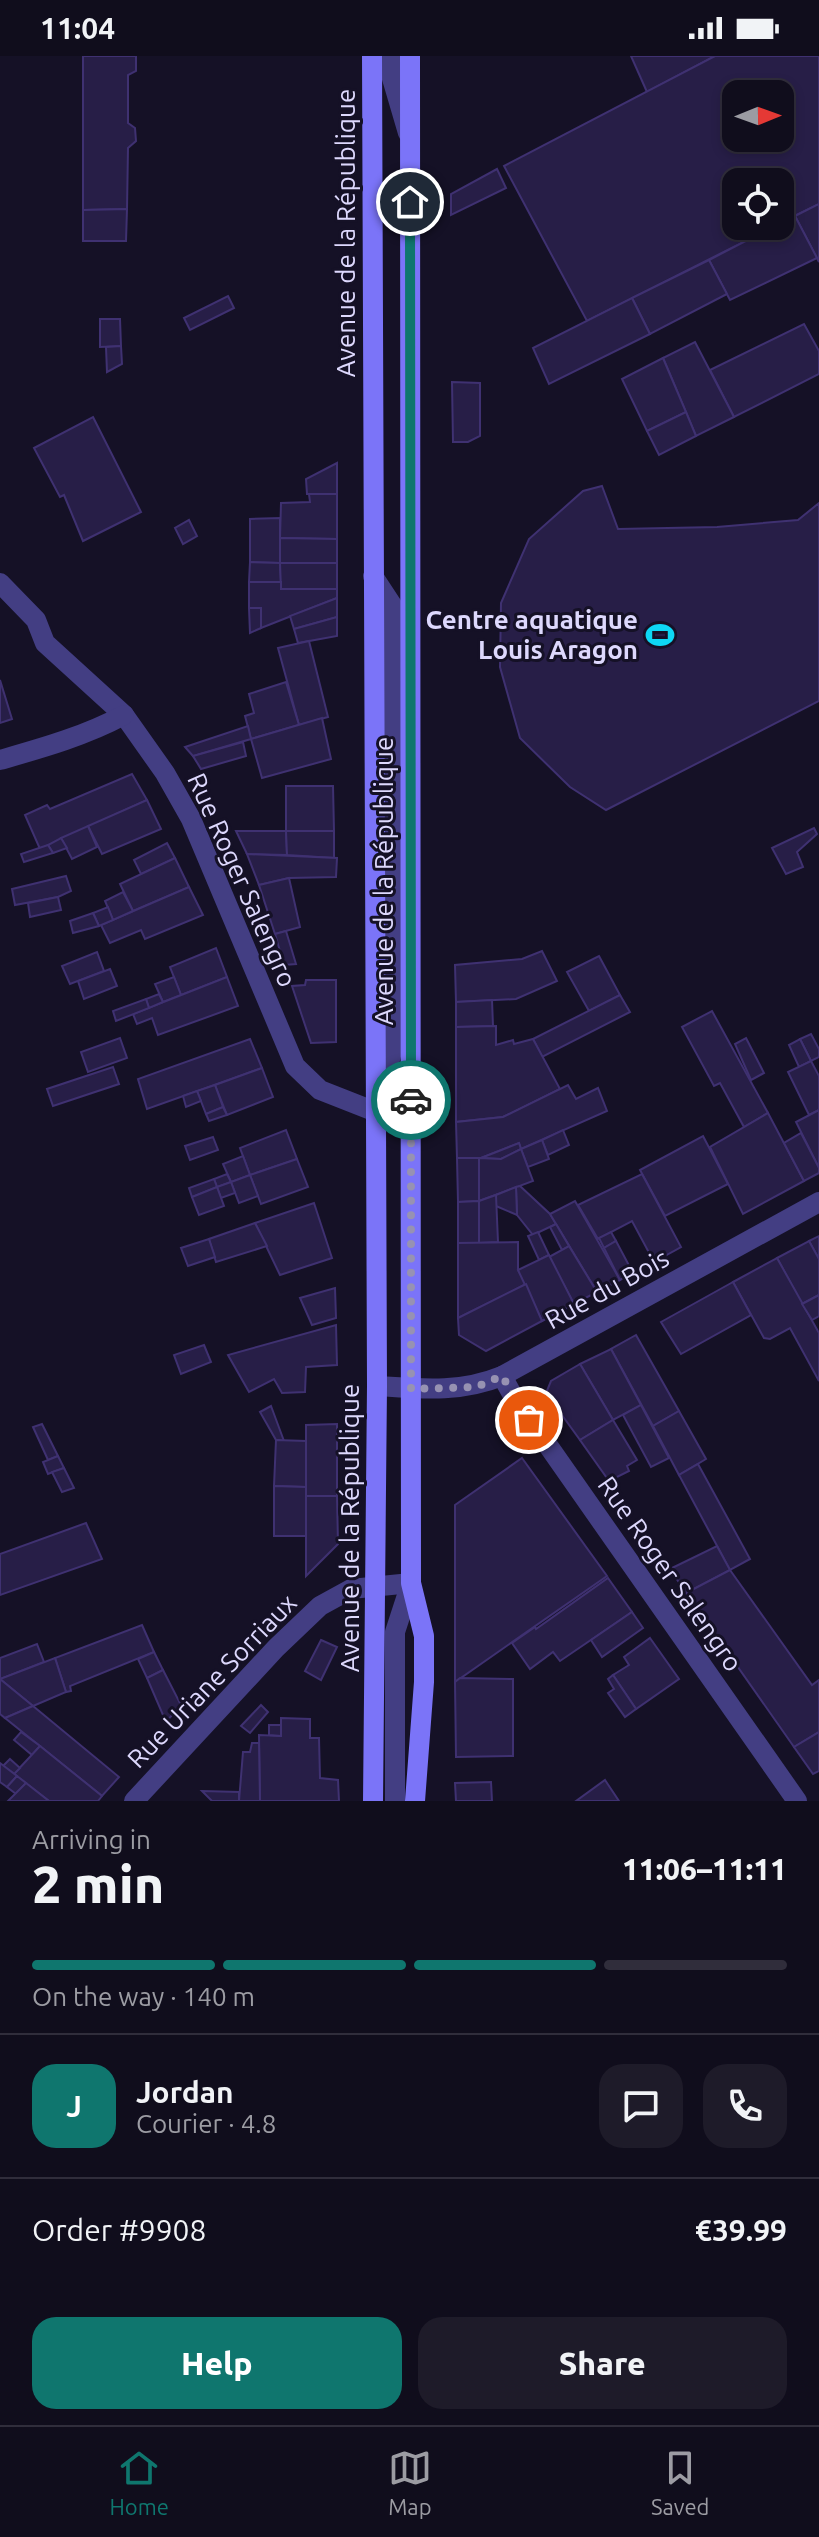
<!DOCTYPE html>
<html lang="en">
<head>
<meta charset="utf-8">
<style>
  body { margin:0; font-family:Ubuntu,sans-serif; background:#1e1b29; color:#f1f3f6; height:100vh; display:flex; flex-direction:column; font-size:30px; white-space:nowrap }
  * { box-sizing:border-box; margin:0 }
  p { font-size:26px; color:#9c9ca3 }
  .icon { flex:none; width:44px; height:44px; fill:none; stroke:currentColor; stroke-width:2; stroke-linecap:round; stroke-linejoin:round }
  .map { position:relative; height:1745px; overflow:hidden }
  .sheet { display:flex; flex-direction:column; background:#100d1c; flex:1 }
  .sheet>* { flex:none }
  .needle { width:52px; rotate:89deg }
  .fabs { position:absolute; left:722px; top:24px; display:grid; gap:16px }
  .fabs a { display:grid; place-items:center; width:72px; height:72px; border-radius:16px; background:#100d1c; box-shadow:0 4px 12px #0003,0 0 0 2px #302d3b; font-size:40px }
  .pin { position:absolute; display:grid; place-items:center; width:68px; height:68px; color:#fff; margin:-34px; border:4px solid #fff; border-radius:50%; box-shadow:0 2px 8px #0007 }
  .courier { position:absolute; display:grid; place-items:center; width:80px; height:80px; margin:-40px; border:6px solid #0f766e; border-radius:50%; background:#fff; color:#222; box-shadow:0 2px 10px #0007 }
  .headline em { font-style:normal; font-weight:800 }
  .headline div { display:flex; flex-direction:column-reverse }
  .headline { display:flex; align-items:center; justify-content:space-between; height:136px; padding:0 32px }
  h1 { font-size:52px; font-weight:800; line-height:60px }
  .bar { display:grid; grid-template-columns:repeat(4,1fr); gap:12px 8px; align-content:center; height:96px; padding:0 32px }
  .bar i { height:10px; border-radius:6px; background:#302d3b }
  .bar .on { background:#0f766e }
  .bar p { grid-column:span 4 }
  .line { display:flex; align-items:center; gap:20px; padding:0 32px; border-top:2px solid #302d3b }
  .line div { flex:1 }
  .round { display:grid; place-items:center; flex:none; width:84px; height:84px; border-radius:24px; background:#1e1b29 }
  .button { display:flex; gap:16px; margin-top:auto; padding:16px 32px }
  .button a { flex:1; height:92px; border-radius:24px; background:#0f766e; color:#fff; font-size:32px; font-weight:800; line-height:92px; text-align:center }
  .button a+a { background:#1e1b29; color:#f1f3f6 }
  .status { display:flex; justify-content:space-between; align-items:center; height:56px; padding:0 40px; background:#100d1c; direction:ltr }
  .status svg { height:22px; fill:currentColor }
  .tab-bar { display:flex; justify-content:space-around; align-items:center; height:112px; border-top:2px solid #302d3b; background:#100d1c; font-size:22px; color:#9c9ca3 }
  .tab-bar a { display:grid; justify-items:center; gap:4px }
  .tab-bar .on { color:#0f766e }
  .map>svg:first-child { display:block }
</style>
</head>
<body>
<div class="status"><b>11:04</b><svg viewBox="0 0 49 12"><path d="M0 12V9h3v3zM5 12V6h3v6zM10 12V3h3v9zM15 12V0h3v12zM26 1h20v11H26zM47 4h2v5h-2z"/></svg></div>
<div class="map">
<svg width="819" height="1745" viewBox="0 0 819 1745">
  <rect width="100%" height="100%" fill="#151126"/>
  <!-- building -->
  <g fill="#271e47" stroke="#3f3171" stroke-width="2" fill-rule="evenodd">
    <path d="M83 0H136V15L128 19V67L135 72 136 85 128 92 127 153 83 154Z"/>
    <path d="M631 0H715L647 36Z"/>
    <path d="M715 0H819V148L780 167V126H736V170H775L587 265 504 110ZM736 38H780V82H736Z"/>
    <path d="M497 113 506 132 451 159V138Z"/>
    <path d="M819 148V206L795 160Z"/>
    <path d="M127 153 126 185H83V154Z"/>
    <path d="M795 160 817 202 730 244 709 204 775 170H780V167Z"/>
    <path d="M709 204 727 238 650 278 632 242Z"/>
    <path d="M228 240 234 252 190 274 184 262Z"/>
    <path d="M632 242 650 278 549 328 533 292Z"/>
    <path d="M100 263H120L121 290 100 291Z"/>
    <path d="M804 268 819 295V318L734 361 710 314Z"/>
    <path d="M695 286 734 361 696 380 663 302Z"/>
    <path d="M121 290 122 308 107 316 106 291Z"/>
    <path d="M663 302 686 356 647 375 622 323Z"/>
    <path d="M452 326 480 327V380L468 386H453Z"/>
    <path d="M686 356 696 380 659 399 647 375Z"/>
    <path d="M93 361 141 456 83 485 64 439 60 441 34 392Z"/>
    <path d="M337 407V438H307L306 423Z"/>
    <path d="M602 430 618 473 717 471 798 464 819 447V645L606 754 570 731 520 682 500 611 501 547 529 483 583 435Z"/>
    <path d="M309 438H337V483L280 482 281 447 310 446Z"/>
    <path d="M280 462V507L250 506V463Z"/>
    <path d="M189 464 197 480 183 488 175 472Z"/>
    <path d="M280 482 337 483V507H280Z"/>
    <path d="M250 506 280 507 281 526H249Z"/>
    <path d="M280 507H337V533H281Z"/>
    <path d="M249 526H281V533H337V542L261 572V552H249Z"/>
    <path d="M337 542V561L294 573 290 560Z"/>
    <path d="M249 552H261V572L250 577Z"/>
    <path d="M337 561V580L298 587 294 573Z"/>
    <path d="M309 585 328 661 299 669 278 592Z"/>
    <path d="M0 624 12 663 0 667Z"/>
    <path d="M286 626 299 669 251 683 245 660 254 657 249 638Z"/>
    <path d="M322 662 331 703 262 722 251 683Z"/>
    <path d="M248 670 251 683 193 700 185 691Z"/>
    <path d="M243 686 246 700 201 713 193 700Z"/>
    <path d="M132 718 147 744 40 793 25 759 47 749 50 753Z"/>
    <path d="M286 730H333L334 775H286Z"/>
    <path d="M147 744 161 773 102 798 88 770Z"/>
    <path d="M88 770 97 791 72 803 61 782Z"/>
    <path d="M814 772 817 778 797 796 803 811 786 818 772 792Z"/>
    <path d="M236 775H286L287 799 247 798Z"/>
    <path d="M286 775H334V802L287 799Z"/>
    <path d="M61 782 67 792 53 797 48 789Z"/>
    <path d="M167 787 175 802 141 818 134 804Z"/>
    <path d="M48 789 53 797 24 806 21 798Z"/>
    <path d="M247 798 337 802 336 821 289 822 259 829Z"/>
    <path d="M175 802 189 831 133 855 120 828Z"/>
    <path d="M66 820 71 835 58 841 15 849 12 833Z"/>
    <path d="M289 822 300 871 275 878 259 829Z"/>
    <path d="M189 831 203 859 145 883 141 874 110 887 101 869Z"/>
    <path d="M123 836 133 855 113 864 105 845Z"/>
    <path d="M58 841 61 854 30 861 28 847Z"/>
    <path d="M108 851 113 864 99 870 93 857Z"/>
    <path d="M93 857 99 870 73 877 70 865Z"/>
    <path d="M286 875 296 908 284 909 275 878Z"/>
    <path d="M216 892 227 921 181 939 170 911Z"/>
    <path d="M542 895 557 925 516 943 456 946 455 909 522 903Z"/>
    <path d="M97 896 104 915 70 928 62 910Z"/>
    <path d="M599 900 620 939 589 955 567 916Z"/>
    <path d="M110 913 117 930 84 943 78 925Z"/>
    <path d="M174 921 181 939 163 946 155 928Z"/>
    <path d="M227 921 238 950 158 979 152 962 137 968 133 958Z"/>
    <path d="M306 924H336V986L311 987 292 930 305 929Z"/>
    <path d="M159 938 163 946 149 952 146 943Z"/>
    <path d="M620 939 630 956 542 1001 533 983Z"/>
    <path d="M146 943 149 952 116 965 113 955Z"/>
    <path d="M492 944 493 970 456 971V946Z"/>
    <path d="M712 955 768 1057 744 1071 720 1027 714 1030 682 971Z"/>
    <path d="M496 970V989L513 984 514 988 533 983 560 1033 503 1061 456 1066V971Z"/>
    <path d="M811 978 819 993V1001L811 1005 800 983Z"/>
    <path d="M120 982 127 1002 88 1016 81 996Z"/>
    <path d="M746 982 764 1017 751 1024 735 988Z"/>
    <path d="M250 983 262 1012 147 1053 138 1023Z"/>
    <path d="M800 983 811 1005 799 1011 789 989Z"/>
    <path d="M811 1005 819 1020V1054L809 1059 788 1016Z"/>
    <path d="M113 1011 119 1028 53 1050 47 1033Z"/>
    <path d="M262 1012 273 1041 227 1059 215 1029Z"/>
    <path d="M215 1029 223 1051 206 1058 197 1035Z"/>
    <path d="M568 1029 576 1043 598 1032 607 1055 521 1093 519 1087 481 1102H457L456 1066 503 1061Z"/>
    <path d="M197 1035 201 1045 186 1051 183 1040Z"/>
    <path d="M223 1051 227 1059 209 1065 206 1058Z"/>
    <path d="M819 1054V1112L796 1066Z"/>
    <path d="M768 1057 804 1125 743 1158 710 1091Z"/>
    <path d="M286 1074 297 1103 250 1119 240 1092Z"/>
    <path d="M563 1074 569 1089 548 1099 542 1084Z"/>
    <path d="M801 1077 819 1112V1117L804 1125 784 1087Z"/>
    <path d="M703 1080 728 1128 665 1160 640 1114Z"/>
    <path d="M213 1081 218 1094 190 1104 185 1090Z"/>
    <path d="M542 1084 549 1103 528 1111 521 1093Z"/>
    <path d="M519 1087 521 1093 501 1103 481 1102Z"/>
    <path d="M521 1093 533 1125 479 1145V1102L501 1103Z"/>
    <path d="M243 1100 250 1119 231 1126 223 1108Z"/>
    <path d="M457 1102H479V1145L458 1146Z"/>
    <path d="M297 1103 308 1131 261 1148 250 1119Z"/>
    <path d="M227 1118 231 1126 217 1131 214 1123Z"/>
    <path d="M642 1118 681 1191 654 1206 632 1165 598 1183 578 1149Z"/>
    <path d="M250 1119 258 1140 239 1147 231 1126Z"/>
    <path d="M214 1123 217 1131 192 1141 189 1132Z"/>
    <path d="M231 1126 235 1137 221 1142 217 1131Z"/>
    <path d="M520 1130 550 1158 556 1168 533 1179 517 1159 516 1131Z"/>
    <path d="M217 1131 224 1150 199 1159 192 1141Z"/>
    <path d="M516 1131 517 1159 496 1150V1139Z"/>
    <path d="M496 1139 498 1186 479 1187V1145Z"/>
    <path d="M479 1145V1187H458V1146Z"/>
    <path d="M575 1145 620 1224 597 1236 550 1158Z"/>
    <path d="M314 1147 332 1202 280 1219 255 1167Z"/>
    <path d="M255 1167 267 1190 216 1206 209 1183Z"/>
    <path d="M556 1168 569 1190 562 1194 550 1171Z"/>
    <path d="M538 1176 549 1199 539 1204 528 1180Z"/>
    <path d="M611 1176 616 1185 604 1192 599 1182Z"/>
    <path d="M819 1180V1203L809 1185Z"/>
    <path d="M209 1183 215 1201 188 1210 181 1192Z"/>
    <path d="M616 1185 633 1217 620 1224 604 1192Z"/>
    <path d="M809 1185 819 1203V1239L802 1248 777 1202Z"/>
    <path d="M518 1186V1214L526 1228 458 1262V1187Z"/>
    <path d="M569 1190 597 1236 574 1248 549 1201Z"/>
    <path d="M549 1199 574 1248 542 1265 518 1214Z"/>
    <path d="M777 1202 819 1277V1325L790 1272 770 1283 764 1282 733 1226Z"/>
    <path d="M733 1226 751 1259 681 1298 661 1266Z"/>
    <path d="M526 1228 542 1265 486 1295 459 1279 458 1262Z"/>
    <path d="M335 1232 336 1262 312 1269 300 1242Z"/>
    <path d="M819 1239V1260L812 1264 802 1248Z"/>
    <path d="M336 1269 337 1309 306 1311 305 1336 282 1337 274 1323 249 1336 228 1299Z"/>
    <path d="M636 1279 679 1355 653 1370 611 1293Z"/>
    <path d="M204 1289 211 1306 181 1318 174 1299Z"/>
    <path d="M611 1293 641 1349 613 1364 580 1308Z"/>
    <path d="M580 1308 613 1364 580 1384 546 1337 551 1325Z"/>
    <path d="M641 1349 669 1402 651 1411 623 1359Z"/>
    <path d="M271 1350 284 1385 276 1384 260 1356Z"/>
    <path d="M679 1355 706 1403 679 1419 653 1370Z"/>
    <path d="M613 1364 637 1404 627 1410 629 1415 609 1425 580 1384Z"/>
    <path d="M42 1368 58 1400 48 1404 33 1371Z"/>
    <path d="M337 1368V1440H306V1369Z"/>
    <path d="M276 1384 306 1385V1431L274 1430Z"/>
    <path d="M58 1400 64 1412 48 1418 43 1406Z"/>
    <path d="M522 1402 607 1520 455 1626V1449Z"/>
    <path d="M698 1408 750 1503 730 1514 679 1419Z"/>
    <path d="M64 1412 74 1432 62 1436 52 1416Z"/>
    <path d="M274 1430 306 1431V1480H274Z"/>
    <path d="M306 1440H337L338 1488 306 1520Z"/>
    <path d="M86 1467 102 1503 0 1539V1498Z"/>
    <path d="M717 1490 730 1514 686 1537 670 1513Z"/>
    <path d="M730 1514 812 1629 819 1624V1676L794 1691 686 1537Z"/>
    <path d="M608 1522 632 1556 560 1605 553 1596 530 1613 512 1587 535 1571 536 1573Z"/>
    <path d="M632 1556 643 1572 602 1601 591 1584Z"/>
    <path d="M142 1569 154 1596 70 1630 71 1635 66 1636 55 1602Z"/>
    <path d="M650 1582 679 1623 636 1653 613 1619 629 1609 624 1601Z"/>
    <path d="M321 1584 337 1591 321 1624 305 1615Z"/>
    <path d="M37 1588 44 1606 0 1623V1602Z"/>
    <path d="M154 1596 163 1614 147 1622 138 1603Z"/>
    <path d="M55 1602 66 1636 33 1650 0 1623Z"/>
    <path d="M163 1614 181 1649 166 1666 147 1622Z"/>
    <path d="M613 1619 636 1653 625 1661 608 1637 614 1633 608 1623Z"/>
    <path d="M460 1622 513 1623V1700L456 1701 455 1626Z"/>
    <path d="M0 1623 33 1650 5 1662 0 1658Z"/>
    <path d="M261 1649 268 1656 250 1677 241 1670Z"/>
    <path d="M33 1650 119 1721 102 1740 5 1662Z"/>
    <path d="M281 1662 310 1663V1682H319L320 1722 338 1724 339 1745H260L259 1679 281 1680Z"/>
    <path d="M269 1669H281V1680L269 1679Z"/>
    <path d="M21 1676 40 1690 32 1699 14 1684Z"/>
    <path d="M819 1676V1715L813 1718 794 1691Z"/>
    <path d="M252 1687H259L260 1745H239L243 1696H250Z"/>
    <path d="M40 1690 102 1740 98 1745H49L14 1718Z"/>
    <path d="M10 1703 20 1712 14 1718 3 1710Z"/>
    <path d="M0 1707 17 1720 7 1731 0 1726Z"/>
    <path d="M17 1720 26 1727 16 1738 7 1731Z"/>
    <path d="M605 1724 619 1745H576Z"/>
    <path d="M491 1726 492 1745H456L455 1727Z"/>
    <path d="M26 1727 49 1745H8Z"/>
    <path d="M202 1735 239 1736V1745H212Z"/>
  </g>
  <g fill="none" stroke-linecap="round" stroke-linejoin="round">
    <!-- service -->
    <g stroke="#433e83" stroke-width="20">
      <path d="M391 0V19L408 77"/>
      <path d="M373 520 392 549 394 988 379 1045"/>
      <path d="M395 1745V1576L411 1527"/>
    </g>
    <!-- minor -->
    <g stroke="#433e83" stroke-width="20">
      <path d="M0 527 36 564 45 587 124 659 165 717 191 763 295 1010 320 1034 376 1056 411 1063"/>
      <path d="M0 704C42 692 85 680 124 659"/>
      <path d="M502 1320 512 1338 797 1745"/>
      <path d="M377 1330C422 1333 460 1337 502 1320L819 1146"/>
      <path d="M134 1745 276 1592 320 1550 351 1533 411 1527"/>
    </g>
    <!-- secondary -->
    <g stroke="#7b74f8" stroke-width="20">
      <path d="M372 0 377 1330 373 1745"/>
      <path d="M410 0 411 1527 424 1580V1626L415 1745"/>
    </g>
  </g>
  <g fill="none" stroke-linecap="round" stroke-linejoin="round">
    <!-- done -->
    <path stroke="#9792b2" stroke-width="8" stroke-dasharray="0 14.4" d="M411 1044V1333L476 1331 502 1320 529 1364"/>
    <!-- route -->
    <path stroke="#0f766e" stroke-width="10" d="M410 146 411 1044"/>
  </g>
  <!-- icons -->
  <defs>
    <symbol id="stadium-bare" viewBox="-9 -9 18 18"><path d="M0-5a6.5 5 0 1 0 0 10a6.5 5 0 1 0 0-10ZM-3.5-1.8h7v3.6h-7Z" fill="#0ed7f4" stroke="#151126" stroke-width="2.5" paint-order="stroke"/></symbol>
  </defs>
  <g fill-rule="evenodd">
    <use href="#stadium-bare" x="640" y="559" width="40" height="40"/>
  </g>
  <g text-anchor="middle" stroke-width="6" stroke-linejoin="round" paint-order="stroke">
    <!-- street labels -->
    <g font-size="26" fill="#ddd8fd" stroke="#151126">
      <text transform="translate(346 177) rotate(-90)" y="9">Avenue de la République</text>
      <text transform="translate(242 824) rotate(66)" y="9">Rue Roger Salengro</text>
      <text transform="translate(384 825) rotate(-90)" y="9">Avenue de la République</text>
      <text transform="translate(607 1233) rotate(-29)" y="9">Rue du Bois</text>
      <text transform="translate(350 1472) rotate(-90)" y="9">Avenue de la République</text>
      <text transform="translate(670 1518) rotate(55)" y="9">Rue Roger Salengro</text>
      <text transform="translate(212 1625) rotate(-46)" y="9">Rue Uriane Sorriaux</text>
    </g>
    <!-- poi labels -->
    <g font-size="26" font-weight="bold" fill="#ddd8fd" stroke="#151126" text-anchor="end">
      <text x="638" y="573">Centre aquatique<tspan x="638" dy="30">Louis Aragon</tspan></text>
    </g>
  </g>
</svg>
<div class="fabs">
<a><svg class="needle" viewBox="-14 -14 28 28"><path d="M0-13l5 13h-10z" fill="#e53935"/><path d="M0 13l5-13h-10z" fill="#9c9ca3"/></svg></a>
<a><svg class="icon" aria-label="locate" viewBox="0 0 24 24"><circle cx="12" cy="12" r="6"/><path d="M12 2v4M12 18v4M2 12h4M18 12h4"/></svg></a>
</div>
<div class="pin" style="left:529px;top:1364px;background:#ea580c"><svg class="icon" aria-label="bag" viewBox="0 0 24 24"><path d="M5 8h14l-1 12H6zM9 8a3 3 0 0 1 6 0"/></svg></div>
<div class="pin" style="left:410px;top:146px;background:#1f2937"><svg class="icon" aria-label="home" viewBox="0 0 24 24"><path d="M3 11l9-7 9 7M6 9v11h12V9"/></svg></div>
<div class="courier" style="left:411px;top:1044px"><svg class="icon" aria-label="car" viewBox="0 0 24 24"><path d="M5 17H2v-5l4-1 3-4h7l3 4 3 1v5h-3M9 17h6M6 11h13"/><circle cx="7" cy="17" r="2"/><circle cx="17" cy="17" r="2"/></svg></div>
</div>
<section class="sheet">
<div class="headline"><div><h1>2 min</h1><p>Arriving in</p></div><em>11:06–11:11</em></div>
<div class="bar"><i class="on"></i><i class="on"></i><i class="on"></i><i></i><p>On the way · 140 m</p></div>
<div class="line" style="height:144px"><b class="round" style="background:#0f766e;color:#fff">J</b><div><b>Jordan</b><p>Courier · 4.8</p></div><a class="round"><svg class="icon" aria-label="chat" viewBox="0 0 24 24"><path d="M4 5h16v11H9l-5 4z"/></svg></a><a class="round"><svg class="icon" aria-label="phone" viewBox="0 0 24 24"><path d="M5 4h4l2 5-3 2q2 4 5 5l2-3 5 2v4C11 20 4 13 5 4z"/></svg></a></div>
<div class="line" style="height:104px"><div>Order #9908</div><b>€39.99</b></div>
<div class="button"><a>Help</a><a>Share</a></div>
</section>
<nav class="tab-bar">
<a class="on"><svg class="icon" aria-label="home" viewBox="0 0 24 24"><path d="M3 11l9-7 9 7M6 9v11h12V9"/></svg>Home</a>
<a><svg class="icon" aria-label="map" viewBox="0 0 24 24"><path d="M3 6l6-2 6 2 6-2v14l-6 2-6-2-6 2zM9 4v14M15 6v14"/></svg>Map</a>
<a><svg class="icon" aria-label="saved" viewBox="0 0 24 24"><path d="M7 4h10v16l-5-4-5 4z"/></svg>Saved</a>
</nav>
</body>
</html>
